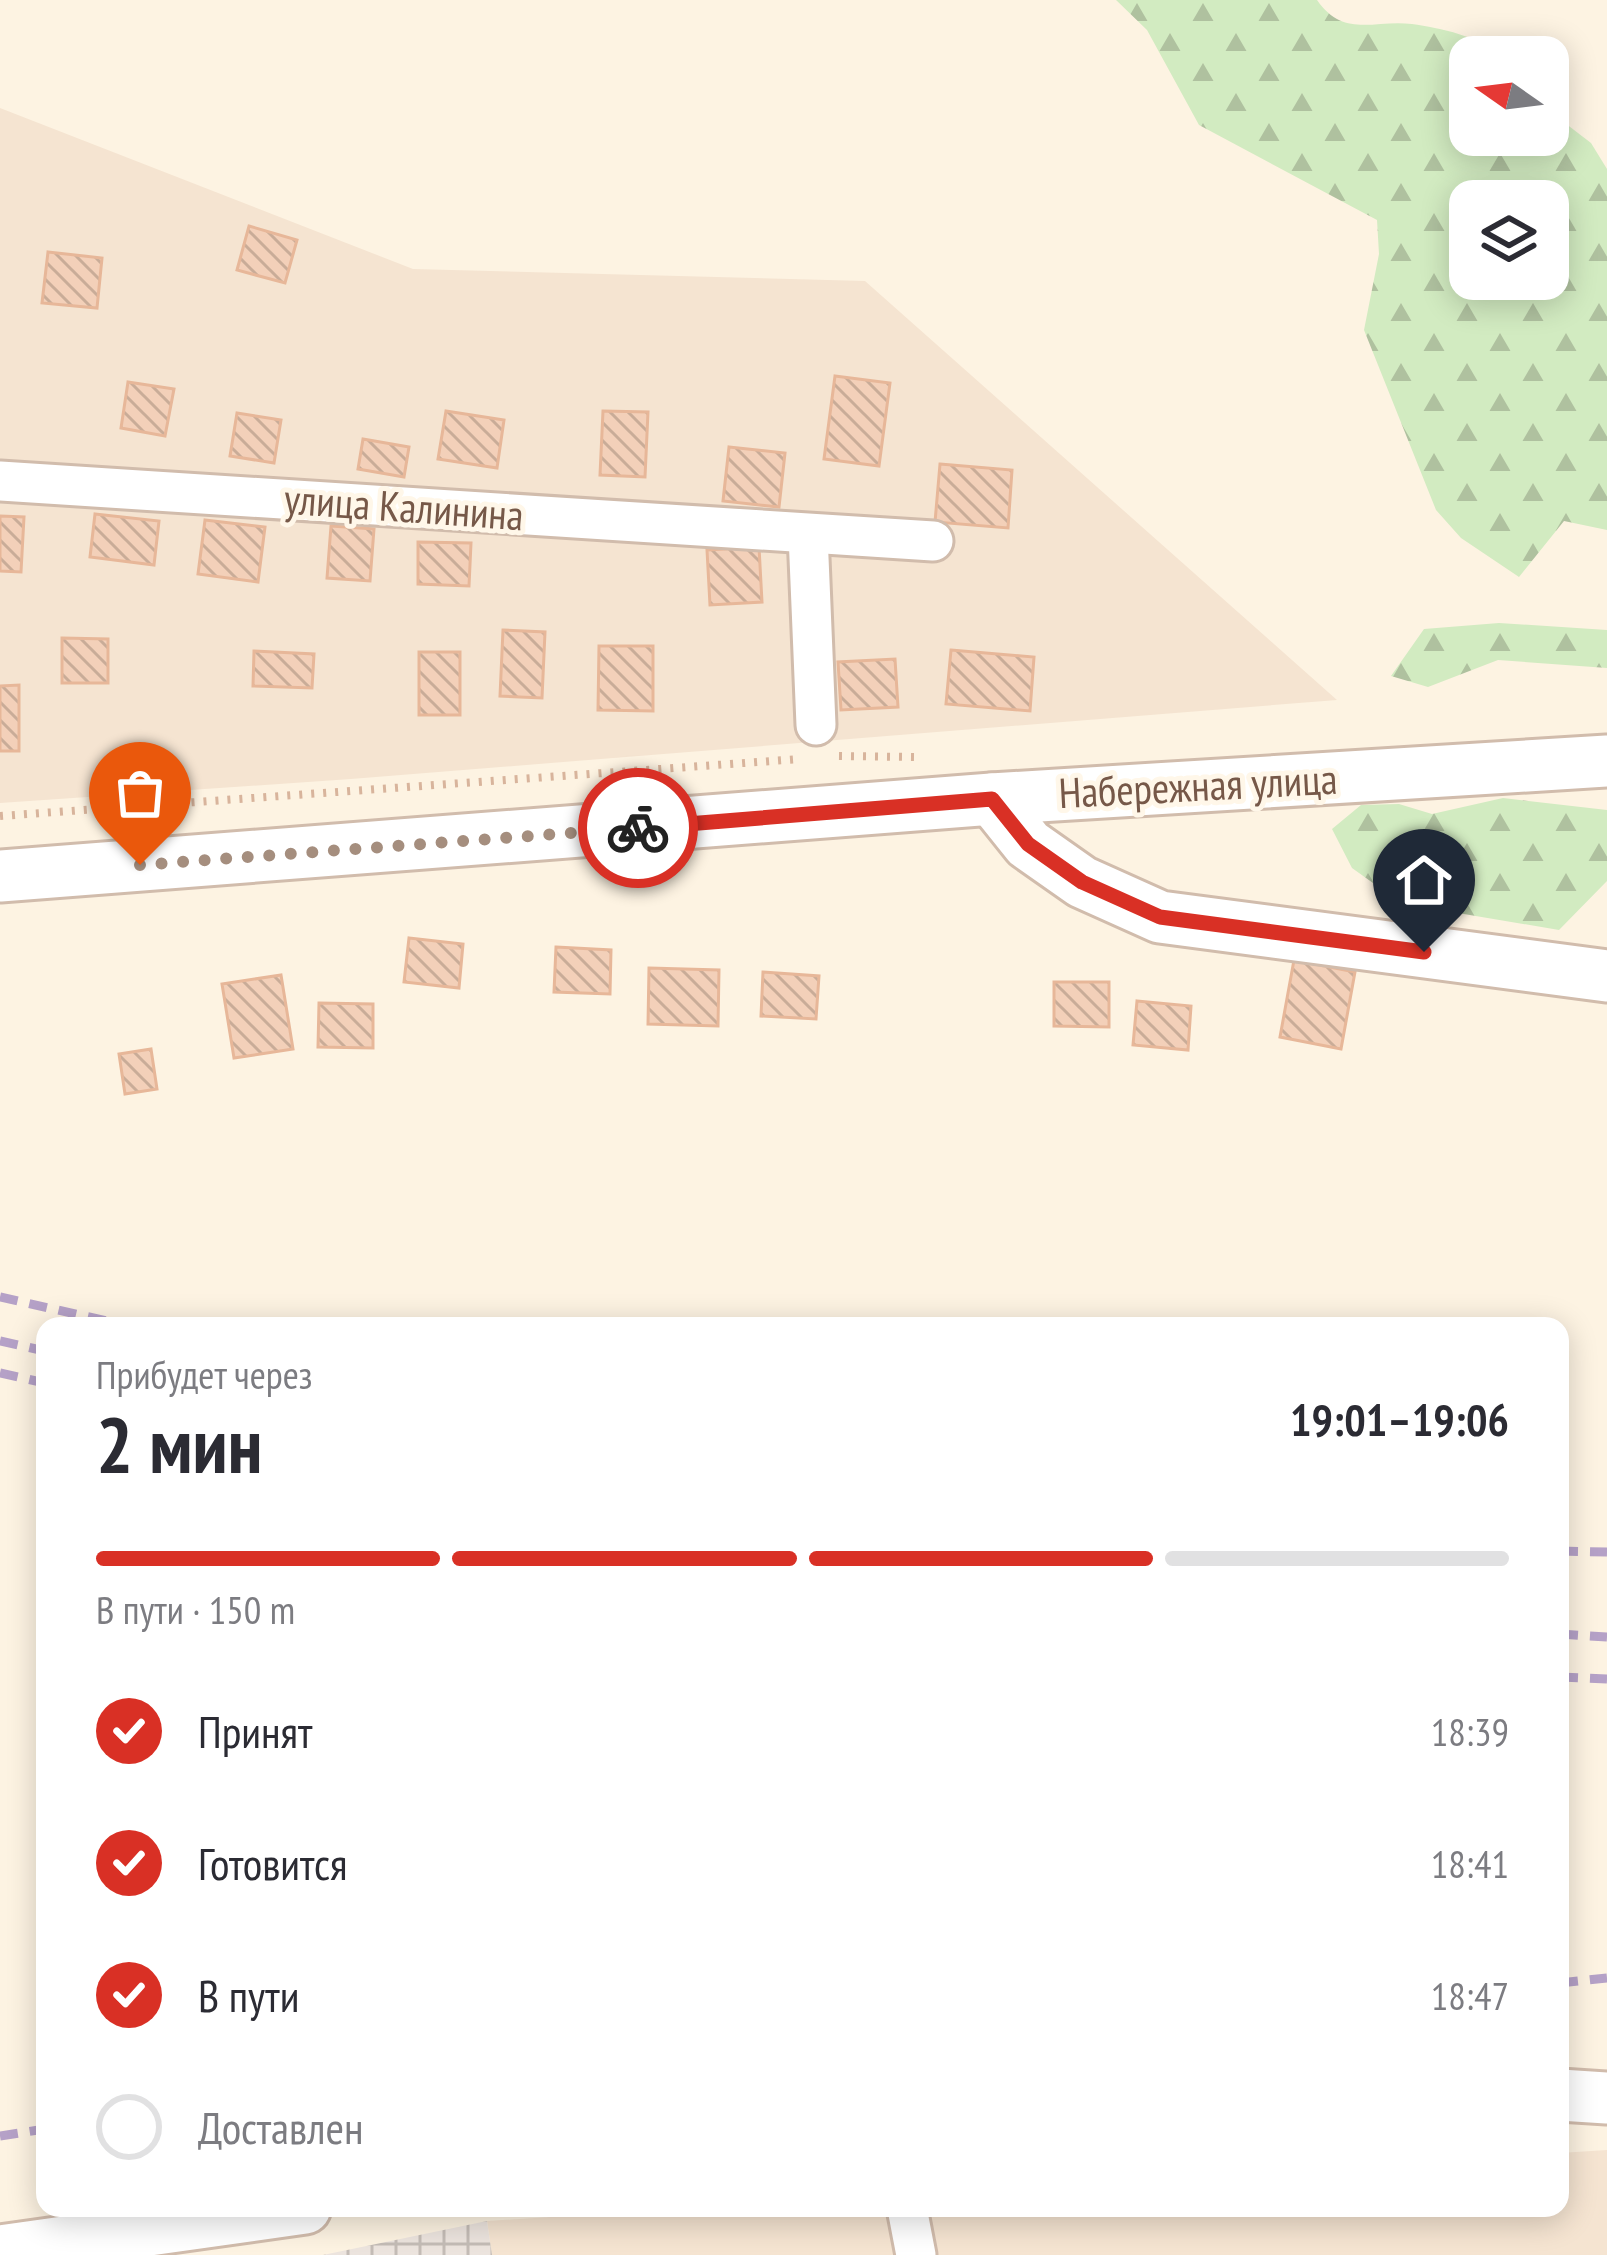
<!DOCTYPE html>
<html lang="ru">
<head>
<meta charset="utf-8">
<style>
  body { margin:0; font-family:"PT Sans Narrow",sans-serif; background:#f7f7f7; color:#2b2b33; height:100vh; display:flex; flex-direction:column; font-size:45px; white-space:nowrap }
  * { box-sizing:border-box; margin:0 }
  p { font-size:39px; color:#7c7c81 }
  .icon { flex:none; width:66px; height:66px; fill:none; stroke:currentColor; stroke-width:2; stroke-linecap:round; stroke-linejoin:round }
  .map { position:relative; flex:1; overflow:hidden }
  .details { position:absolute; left:36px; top:1317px; width:1533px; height:900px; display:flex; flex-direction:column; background:#fff; border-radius:24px; box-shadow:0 6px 30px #0003 }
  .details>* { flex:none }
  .needle { width:78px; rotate:284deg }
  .tools { position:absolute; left:1449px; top:36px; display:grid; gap:24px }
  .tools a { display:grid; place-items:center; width:120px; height:120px; border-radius:24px; background:#fff; box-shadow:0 6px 30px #0003; font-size:60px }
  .pin { position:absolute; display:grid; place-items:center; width:102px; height:102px; color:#fff; margin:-123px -51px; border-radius:50% 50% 50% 0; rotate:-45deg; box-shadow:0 0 12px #0007 }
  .pin .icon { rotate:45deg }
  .courier { position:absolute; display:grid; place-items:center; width:120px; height:120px; margin:-60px; border:9px solid #d93025; border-radius:50%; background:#fff; color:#222; box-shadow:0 3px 15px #0007 }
  .head em { font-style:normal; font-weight:600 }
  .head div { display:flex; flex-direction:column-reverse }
  .head { display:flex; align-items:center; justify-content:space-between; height:204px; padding:0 60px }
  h1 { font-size:78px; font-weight:600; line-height:90px }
  .bar { display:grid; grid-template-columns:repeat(4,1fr); gap:18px 12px; align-content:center; height:144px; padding:0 60px }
  .bar i { height:15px; border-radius:9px; background:#e1e1e2 }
  .bar .active { background:#d93025 }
  .bar p { grid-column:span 4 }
  ol { padding:0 60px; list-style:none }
  li { display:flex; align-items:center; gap:36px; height:132px }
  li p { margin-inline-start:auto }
  li .icon { padding:12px; border-radius:50%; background:#d93025; color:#fff; stroke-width:4 }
  li:last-child { color:#7c7c81 }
  li i { width:66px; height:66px; border:6px solid #e1e1e2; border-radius:50% }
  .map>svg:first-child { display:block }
</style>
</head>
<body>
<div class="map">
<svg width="1607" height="2255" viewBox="0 0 1607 2255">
  <defs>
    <pattern id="industrial-grid" width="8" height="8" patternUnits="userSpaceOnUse" patternTransform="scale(3)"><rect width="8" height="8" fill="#ece4de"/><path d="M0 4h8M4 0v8" fill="none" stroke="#c4bcb6"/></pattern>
    <pattern id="forest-firs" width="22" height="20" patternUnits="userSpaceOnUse" patternTransform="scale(3)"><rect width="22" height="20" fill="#d2ebc1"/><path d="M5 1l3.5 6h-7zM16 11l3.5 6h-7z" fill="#afc19f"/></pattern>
    <pattern id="building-back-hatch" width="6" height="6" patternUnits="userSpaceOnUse" patternTransform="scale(3)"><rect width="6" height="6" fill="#f3d0b9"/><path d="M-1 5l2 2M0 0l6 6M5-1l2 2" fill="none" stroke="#c9ac98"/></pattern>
  </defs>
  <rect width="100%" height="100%" fill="#fdf3e2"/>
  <!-- residential -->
  <g fill="#f5e4d1">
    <path d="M0 108 413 269 865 281 1337 700 351 779 0 803Z"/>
    <path d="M1607 2150V2255H492L487 2221 687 2208H1560V2153Z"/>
  </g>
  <!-- industrial -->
  <path fill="url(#industrial-grid)" d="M487 2221 492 2255H323Z"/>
  <!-- forest -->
  <g fill="url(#forest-firs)" fill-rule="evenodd">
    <path d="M1116 0H1317C1344 39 1375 19 1412 24 1440 28 1481 36 1499 57H1470V135H1548V110L1591 143 1607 169V530L1564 521 1519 577 1461 538 1436 510 1364 330 1379 254 1377 220 1199 125 1147 30ZM1470 201H1548V279H1470Z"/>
    <path d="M1499 623 1607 630V668L1498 660 1428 687 1391 676 1424 629Z"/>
    <path d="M1503 798 1607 810V881L1559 930 1452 912 1420 895 1380 888 1352 868 1332 829 1361 805 1399 804 1432 814Z"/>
  </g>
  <!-- building -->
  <g fill="url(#building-back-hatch)" stroke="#e7b799" stroke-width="3">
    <path d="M249 226 297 240 285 283 237 270Z"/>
    <path d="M48 252 102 258 97 308 42 303Z"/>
    <path d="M835 376 890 383 879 466 824 459Z"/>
    <path d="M128 382 174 389 165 436 121 428Z"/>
    <path d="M446 411 504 420 497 468 438 459Z"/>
    <path d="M603 411 648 412 645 477 600 475Z"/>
    <path d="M237 413 281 420 274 463 230 456Z"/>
    <path d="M363 439 409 447 404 477 358 469Z"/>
    <path d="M729 447 785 453 779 507 723 501Z"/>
    <path d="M940 464 1012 470 1008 528 935 522Z"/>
    <path d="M95 514 159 521 154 565 90 557Z"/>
    <path d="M0 516 24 517 21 572 0 571Z"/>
    <path d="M205 520 265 527 258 582 198 574Z"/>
    <path d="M331 526 374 529 370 581 327 578Z"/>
    <path d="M418 542 471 543 469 586 418 584Z"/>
    <path d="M759 547 762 602 710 605 707 550Z"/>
    <path d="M503 630 545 632 542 698 500 696Z"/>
    <path d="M62 638 108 639V683H62Z"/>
    <path d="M599 646H653V711L598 710Z"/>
    <path d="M951 650 1034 657 1030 711 946 704Z"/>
    <path d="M254 651 314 654 312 688 253 686Z"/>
    <rect x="419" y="652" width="41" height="63"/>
    <path d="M895 659 898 707 841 710 838 662Z"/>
    <path d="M19 685V751H0V686Z"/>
    <path d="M409 938 463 944 459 988 404 982Z"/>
    <path d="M556 947 611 950 610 994 554 992Z"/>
    <path d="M1294 960 1355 972 1341 1049 1280 1037Z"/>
    <path d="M649 968 719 970 718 1026 648 1024Z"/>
    <path d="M763 972 819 976 816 1019 761 1016Z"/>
    <path d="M281 975 293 1049 234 1058 222 984Z"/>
    <path d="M1054 982H1109V1027L1054 1026Z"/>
    <path d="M1137 1001 1191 1006 1188 1050 1133 1045Z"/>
    <path d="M319 1003 373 1004V1048L318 1047Z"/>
    <path d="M151 1049 157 1089 125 1094 119 1054Z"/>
  </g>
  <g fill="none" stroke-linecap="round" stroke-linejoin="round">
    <defs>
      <g id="minor">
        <path d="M0 481 933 541"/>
        <path d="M808 534 816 725"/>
        <path d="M907 2208 916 2255"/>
      </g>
      <g id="tertiary">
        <path d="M992 799 1028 844 1082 882 1160 917 1607 976"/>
        <path d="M0 876 992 799 1607 761"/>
        <path d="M1560 2095 1607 2098"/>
        <path d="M0 2251 305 2208"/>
      </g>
    </defs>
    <!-- minor casing -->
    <use href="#minor" stroke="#d1bcac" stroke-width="45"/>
    <!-- tertiary casing -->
    <use href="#tertiary" stroke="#d1bcac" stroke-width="57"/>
    <!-- path -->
    <g stroke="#d8b49c" stroke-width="8" stroke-dasharray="3 9" stroke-linecap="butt">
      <path d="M839 756 914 757"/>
      <path d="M0 816 800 759"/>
    </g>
    <!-- minor -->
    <use href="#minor" stroke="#fff" stroke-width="39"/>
    <!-- tertiary -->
    <use href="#tertiary" stroke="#fff" stroke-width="51"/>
    <!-- rail -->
    <g stroke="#b5a1c7" stroke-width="9" stroke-dasharray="18 12" stroke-linecap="butt">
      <path d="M0 1297 129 1326"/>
      <path d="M0 1341 45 1351"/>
      <path d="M0 1373 45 1383"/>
      <path d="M1560 1551 1607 1552"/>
      <path d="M1560 1634 1607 1637"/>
      <path d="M1560 1677 1607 1679"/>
      <path d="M1560 1983 1607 1978"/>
      <path d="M0 2136 45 2129"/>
    </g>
  </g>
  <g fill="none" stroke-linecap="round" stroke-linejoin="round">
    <!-- done -->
    <path stroke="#a58e7e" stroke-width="12" stroke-dasharray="0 21.6" d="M140 865 638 828"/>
    <!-- route -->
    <path stroke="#d93025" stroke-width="15" d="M638 828 992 799 1028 844 1082 882 1160 917 1424 952"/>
  </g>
  <g text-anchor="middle" stroke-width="10" stroke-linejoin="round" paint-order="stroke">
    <!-- street labels -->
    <g font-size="42" fill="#765848" stroke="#fff7e9">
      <text transform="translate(404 507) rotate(4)" y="15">улица Калинина</text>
      <text transform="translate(1198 786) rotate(-3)" y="15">Набережная улица</text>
    </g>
  </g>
</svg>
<div class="tools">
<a><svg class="needle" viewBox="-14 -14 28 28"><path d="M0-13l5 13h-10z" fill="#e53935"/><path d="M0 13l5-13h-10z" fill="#7c7c81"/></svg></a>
<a><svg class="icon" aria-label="layers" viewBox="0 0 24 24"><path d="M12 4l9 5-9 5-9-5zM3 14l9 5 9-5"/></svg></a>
</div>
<div class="pin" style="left:140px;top:865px;background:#ea580c"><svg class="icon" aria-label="bag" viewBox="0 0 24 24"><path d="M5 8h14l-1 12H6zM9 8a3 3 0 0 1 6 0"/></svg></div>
<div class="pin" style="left:1424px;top:952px;background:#1f2937"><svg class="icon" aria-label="home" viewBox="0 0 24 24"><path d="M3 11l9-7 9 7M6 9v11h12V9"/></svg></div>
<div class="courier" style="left:638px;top:828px"><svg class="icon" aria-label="bike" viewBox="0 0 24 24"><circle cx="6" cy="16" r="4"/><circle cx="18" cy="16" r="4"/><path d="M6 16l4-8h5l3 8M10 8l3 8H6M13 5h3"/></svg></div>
<section class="details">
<div class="head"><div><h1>2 мин</h1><p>Прибудет через</p></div><em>19:01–19:06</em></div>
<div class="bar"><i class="active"></i><i class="active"></i><i class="active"></i><i></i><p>В пути · 150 m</p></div>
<ol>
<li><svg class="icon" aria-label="check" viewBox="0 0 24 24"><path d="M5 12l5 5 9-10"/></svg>Принят<p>18:39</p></li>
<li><svg class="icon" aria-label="check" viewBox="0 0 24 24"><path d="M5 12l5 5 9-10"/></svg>Готовится<p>18:41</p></li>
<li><svg class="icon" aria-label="check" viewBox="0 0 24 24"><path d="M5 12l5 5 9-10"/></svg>В пути<p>18:47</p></li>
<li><i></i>Доставлен</li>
</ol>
</section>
</div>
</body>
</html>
